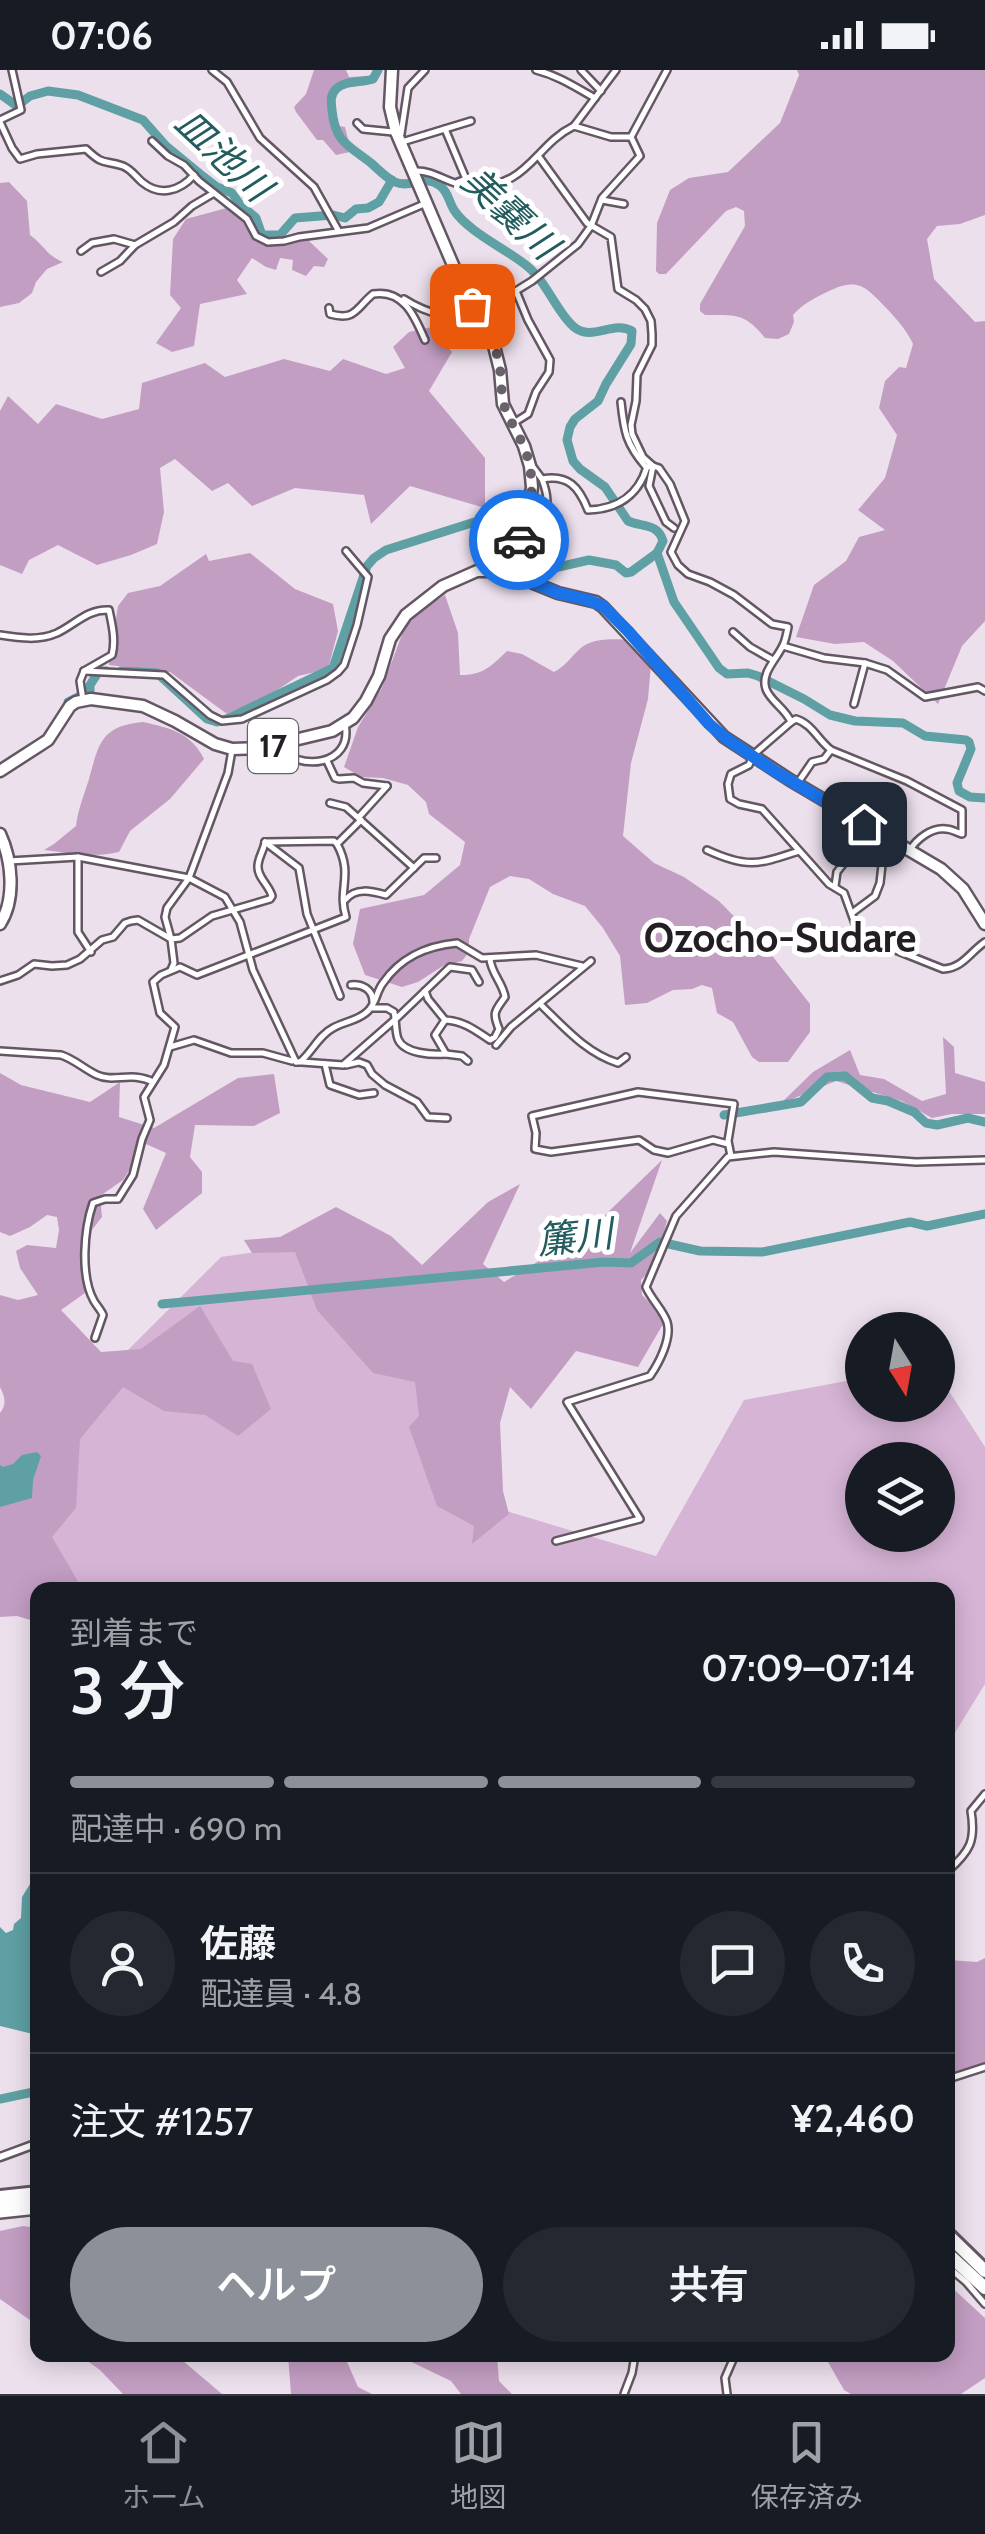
<!DOCTYPE html>
<html lang="ja">
<head>
<meta charset="utf-8">
<style>
  body { margin:0; font-family:Cabin,"Noto Sans JP",sans-serif; background:#242831; color:#f1f3f6; height:100vh; display:flex; flex-direction:column; font-size:38px; white-space:nowrap }
  * { box-sizing:border-box; margin:0 }
  p { font-size:32px; color:#9ea1a6 }
  .icon { flex:none; width:55px; height:55px; fill:none; stroke:currentColor; stroke-width:2; stroke-linecap:round; stroke-linejoin:round }
  .map { position:relative; flex:1; overflow:hidden }
  .drawer { position:absolute; left:30px; top:1512px; width:925px; height:780px; display:flex; flex-direction:column; background:#171b24; border-radius:20px; box-shadow:0 5px 25px #0003 }
  .drawer>* { flex:none }
  .needle { width:65px; rotate:169deg }
  .controls { position:absolute; left:845px; top:1242px; display:grid; gap:20px }
  .controls a { display:grid; place-items:center; width:110px; height:110px; border-radius:50%; background:#171b24; box-shadow:0 5px 25px #0003; font-size:50px }
  .pin { position:absolute; display:grid; place-items:center; width:85px; height:85px; color:#fff; margin:-42px; border-radius:20px; box-shadow:0 5px 15px #0006 }
  .courier { position:absolute; display:grid; place-items:center; width:100px; height:100px; margin:-50px; border:8px solid #1a73e8; border-radius:50%; background:#fff; color:#222; box-shadow:0 2px 12px #0007 }
  .summary em { font-style:normal; font-weight:600 }
  .summary div { display:flex; flex-direction:column-reverse }
  .summary { display:flex; align-items:center; justify-content:space-between; height:170px; padding:0 40px }
  h1 { font-size:65px; font-weight:600; line-height:75px }
  .bar { display:grid; grid-template-columns:repeat(4,1fr); gap:15px 10px; align-content:center; height:120px; padding:0 40px }
  .bar i { height:12px; border-radius:8px; background:#363941 }
  .bar .on { background:#8c9099 }
  .bar p { grid-column:span 4 }
  .line { display:flex; align-items:center; gap:25px; padding:0 40px; border-top:2px solid #363941 }
  .line div { flex:1 }
  .round { display:grid; place-items:center; flex:none; width:105px; height:105px; border-radius:52px; background:#242831 }
  .button { display:flex; gap:20px; margin-top:auto; padding:20px 40px }
  .button a { flex:1; height:115px; border-radius:60px; background:#8c9099; color:#fff; font-size:40px; font-weight:600; line-height:115px; text-align:center }
  .button a+a { background:#242831; color:#f1f3f6 }
  .status { display:flex; justify-content:space-between; align-items:center; height:70px; padding:0 50px; background:#171b24; direction:ltr }
  .status svg { height:28px; fill:currentColor }
  .tabs { display:flex; justify-content:space-around; align-items:center; height:140px; border-top:2px solid #363941; background:#171b24; font-size:28px; color:#9ea1a6 }
  .tabs a { display:grid; justify-items:center; gap:5px }
  .tabs .on { color:#8c9099 }
  .map>svg:first-child { display:block }
</style>
</head>
<body>
<div class="status"><b>07:06</b><svg viewBox="0 0 49 12"><path d="M0 12V9h3v3zM5 12V6h3v6zM10 12V3h3v9zM15 12V0h3v12zM26 1h20v11H26zM47 4h2v5h-2z"/></svg></div>
<div class="map">
<svg width="985" height="2324" viewBox="0 0 985 2324">
  <rect width="100%" height="100%" fill="#ede0ed"/>
  <!-- green -->
  <path fill="#d6b4d6" fill-rule="evenodd" d="M306 1175 425 1302 463 1428 656 1486 744 1330 862 1308V1335H938V1304L985 1377V1614L948 1674V1520H74L46 1479 61 1347 221 1187ZM862 1390H938V1465H862Z"/>
  <!-- forest -->
  <g fill="#c39ec3">
    <path d="M314 0H346L349 7 369 6 370 9C333 15 320 14 338 56L345 57 349 73 354 77 350 82 336 85 323 70H317L296 42 294 37 306 24Z"/>
    <path d="M797 0H985V145L960 154 937 156 927 169 934 209 975 252 985 251V551L962 576 938 634 893 591 864 572 835 574 796 567 814 515 846 491 859 467 885 460 858 440 885 408 897 365 879 338 885 311 899 297 906 298 913 274C907 261 899 252 889 241 866 217 859 206 827 222 813 229 804 233 793 245L794 252 789 264 778 269 765 268C743 241 735 246 705 245L700 241V234L745 156 744 141 736 137 726 141 666 204H659L656 201 657 153 670 120 689 108 728 102 780 53 799 5Z"/>
    <path d="M9 112 27 131 30 165C44 175 47 186 63 192L47 199 36 212 32 223 19 233 0 237V113Z"/>
    <path d="M234 136 258 143 264 161 277 163 289 173 309 171 328 189 324 197 314 196 306 206 292 200 293 190 280 188 276 200 266 197 252 188 237 210 247 224 200 234 194 276 172 282 156 273 181 238 170 225 173 169 186 149Z"/>
    <path d="M432 257 452 282 429 321 485 388V438L410 416 371 454 364 425 295 418 252 436 228 413 212 421 175 389 160 398 164 442 157 474 131 485 97 495 58 475 29 490 22 504 0 495V341L8 326 38 354 56 334 102 349 139 339 142 313 205 293 225 307 284 289 330 301 343 289 386 304 405 298 393 277 409 262Z"/>
    <path d="M250 483 295 519 333 534 338 561 328 599 298 606 273 623 227 644 170 602 109 595 118 536 128 523 160 516 206 484 209 491Z"/>
    <path d="M445 525 458 563 460 605C483 605 490 597 507 581L522 584 554 602C568 595 576 579 587 574 599 568 618 569 631 570L651 594 648 629 631 693 623 766 654 793 684 807 719 831 770 883 810 934V962L788 992H759L752 987 733 952 717 943 712 918 702 915 692 919 673 920 647 933 625 935 620 886 603 858 585 836 553 824 529 809 510 806 490 817 469 869V882L462 891 443 896 418 912 402 917 365 905 353 874 360 839 424 825 460 795 465 772 429 744 426 732 408 715 383 708 361 707 344 697 358 657 382 618 404 559 420 541Z"/>
    <path d="M143 652C169 658 191 662 204 689L170 729 130 761 119 782C94 788 68 783 44 780L54 774 76 756C78 739 84 725 89 709 99 673 101 656 143 652Z"/>
    <path d="M943 967 954 977 955 1003 985 1012V1044H952L932 1048 902 1031 836 1011 780 1034 813 1002 850 980 860 1005 884 1009 922 1031 946 1024Z"/>
    <path d="M0 1003 21 1015 90 1032 120 1012 119 1047 154 1058 238 1008 274 1004 280 1043 254 1056 195 1055 190 1087 202 1102V1123L156 1160 143 1139 166 1083 146 1074 123 1110 100 1126 102 1147 84 1170 85 1223 61 1240 101 1282 141 1279 200 1236 233 1291 252 1294 271 1339 238 1366 205 1345 164 1341 123 1317 80 1369 76 1438 52 1467 83 1520H38L37 1552 17 1546 0 1547V1343C7 1334 5 1327 0 1317V1225L18 1230 38 1225 20 1198 16 1181 27 1175 56 1178 59 1160 57 1147 47 1145 30 1157 10 1166 0 1162Z"/>
    <path d="M662 1090 630 1183 660 1143 667 1151 653 1198 641 1210 642 1225 666 1249 638 1297 576 1281 531 1339 510 1317 500 1353 503 1421 509 1444 472 1474 474 1456 437 1436 409 1357 419 1346 415 1312 373 1303 317 1240 295 1182 252 1183 244 1170 280 1167 336 1137 391 1166 422 1195 488 1132 520 1114 483 1194 504 1212 539 1191 603 1147Z"/>
    <path d="M985 1888V1995L948 2010V1914L954 1910 948 1890 977 1892Z"/>
    <path d="M23 2156 37 2158V2255L0 2229V2161Z"/>
    <path d="M948 2214 985 2248V2308L961 2324H851L844 2320 824 2285H948Z"/>
    <path d="M79 2285H176L222 2324H123L100 2300Z"/>
    <path d="M288 2285H344L358 2317 372 2324H291Z"/>
    <path d="M397 2285H497L499 2311 512 2324H461L451 2311Z"/>
  </g>
  <!-- water -->
  <g fill="#5ea0a3">
    <path d="M37 1382 41 1386 33 1410 32 1428 0 1437V1395L3 1397 13 1394 22 1385Z"/>
    <path d="M30 1814 38 1816 37 1965 0 1956V1857L6 1863 13 1860 14 1854 21 1848 22 1827Z"/>
  </g>
  <g fill="none" stroke-linecap="round" stroke-linejoin="round">
    <!-- river -->
    <g stroke="#5ea0a3" stroke-width="9">
      <path d="M378 0 373 9C361 13 346 10 336 19 330 25 331 32 332 40 335 72 348 75 371 93 378 99 386 108 395 112 410 119 424 104 439 115 448 121 449 132 454 140 468 162 508 180 527 196 547 212 557 243 574 257 592 272 613 250 632 261L631 274 606 314 598 331 575 349 570 357 567 370 573 391 580 399 605 417 628 451C642 457 658 453 663 471L657 483 674 532 719 598 727 604 748 603 758 606 804 629 830 645 855 651 903 653 925 666 966 670 969 672 971 679 957 713 959 721 970 727 985 728"/>
      <path d="M0 24 17 36 30 26 48 21 78 25 143 50 166 76 200 104 217 117 232 123 239 133 256 148 262 165H280L295 148 333 145 345 148 356 139 368 138 379 132 392 110"/>
      <path d="M523 486 541 496 554 498 589 490 616 495 626 503 631 502 657 483"/>
      <path d="M121 601 157 603 207 649 217 652 229 648 333 598 367 496 374 488 386 480 481 450 513 467"/>
      <path d="M68 632 90 621V615L99 601H106"/>
      <path d="M724 1045 801 1032 827 1007 845 1006 872 1028 888 1031 914 1042 926 1053 937 1055 968 1048 985 1052"/>
      <path d="M162 1234 604 1192 631 1193 660 1172 700 1181 762 1182 910 1152 927 1156 985 1144"/>
      <path d="M0 2029 38 2021"/>
    </g>
    <defs>
      <g id="minor">
        <path d="M212 0 227 12 260 68 314 117 338 160"/>
        <path d="M536 0C559 6 575 17 595 28"/>
        <path d="M581 0 601 21"/>
        <path d="M0 50 21 40 12 0"/>
        <path d="M0 52 12 78 20 89 37 84 86 79C105 97 103 89 123 96 131 99 136 107 142 112 160 127 180 121 194 105"/>
        <path d="M357 53 363 59 393 62"/>
        <path d="M574 56 616 0"/>
        <path d="M445 59 466 109 458 112"/>
        <path d="M401 64 408 18 425 0"/>
        <path d="M152 71 168 86 184 95 199 111 247 149 256 166 268 172 284 171 299 167 368 158 424 134"/>
        <path d="M402 72 471 51"/>
        <path d="M539 87 587 153 611 167 618 219 636 230 645 239 651 251 652 264V275L637 305 636 331 631 355 632 364 643 387 653 396 659 398 670 414 685 451 671 482 678 495 688 504 710 512 734 525 772 554 788 557C787 562 786 568 784 573 779 587 760 602 766 619 770 631 786 639 791 652L753 685 749 695 731 704 728 714 730 729 739 734 762 739 829 814 844 823 862 873 883 875 943 899C963 898 970 882 985 872"/>
        <path d="M415 101C435 100 449 115 468 116 529 120 533 76 574 56L611 67H631L667 0"/>
        <path d="M602 130 624 134"/>
        <path d="M81 181 92 173 114 169 135 175"/>
        <path d="M101 202 120 191 135 175 174 152 192 136 214 123"/>
        <path d="M404 229C421 240 432 242 450 248 462 251 468 258 481 257"/>
        <path d="M329 238 330 244C356 251 356 238 373 224 404 219 415 247 425 270"/>
        <path d="M480 250 493 235 532 211 578 174 591 156 602 128 640 86 631 67"/>
        <path d="M621 332C624 361 626 374 646 397"/>
        <path d="M512 354 528 344 536 322 549 302 550 290 528 250 516 221"/>
        <path d="M653 396 649 416 666 452 674 458"/>
        <path d="M533 397 542 409C568 404 579 417 588 440 618 439 638 426 647 397L652 396"/>
        <path d="M528 458C547 438 552 436 542 409"/>
        <path d="M733 562 750 577 773 590"/>
        <path d="M0 565C19 568 39 571 57 563 76 554 87 539 109 540 112 554 116 571 112 585L84 601"/>
        <path d="M783 576 824 588 865 593 887 600 925 627 978 617 985 621"/>
        <path d="M84 601 164 605 210 645 222 651 242 649 327 610 338 602 344 595 357 555 368 507 346 481"/>
        <path d="M83 630 80 611 84 601"/>
        <path d="M854 634 865 593"/>
        <path d="M791 652 796 649C812 654 818 670 831 680L907 711 962 740V764C957 763 952 759 946 759 931 757 916 770 910 780"/>
        <path d="M277 675C297 703 354 696 345 654"/>
        <path d="M327 691 335 708 339 709 354 708 363 713 387 716"/>
        <path d="M797 714 812 692 824 689 831 680"/>
        <path d="M330 733 346 737 414 798"/>
        <path d="M359 747 387 716"/>
        <path d="M265 772 299 798 307 844 340 926"/>
        <path d="M265 772 334 771 336 773"/>
        <path d="M337 774 361 750"/>
        <path d="M707 780C748 799 759 794 799 781"/>
        <path d="M78 787V862L91 882"/>
        <path d="M9 791 78 787 189 808 225 827 240 852 253 900 296 992"/>
        <path d="M835 816 837 802 851 784 848 753 850 746"/>
        <path d="M345 830C356 817 371 821 386 825L424 788H436"/>
        <path d="M852 843 875 826 880 813 882 795 901 779"/>
        <path d="M171 900 174 893 171 869 165 847 167 838 189 808 228 703 232 680"/>
        <path d="M0 911 18 905 34 894 52 896 67 895 80 889 102 870 113 867 125 853 131 851 138 850 171 869 180 868 212 846 270 829 272 826C269 815 257 807 258 796 258 788 264 780 265 772"/>
        <path d="M351 915C362 914 373 919 373 932"/>
        <path d="M540 934C564 957 586 983 618 993L626 987"/>
        <path d="M373 938H387L394 942C396 950 395 961 398 969 404 984 433 985 446 984L435 965 445 950 428 929 425 921"/>
        <path d="M445 950C464 951 475 960 490 970L495 967 499 959C492 942 495 941 505 927 503 913 491 903 490 889"/>
        <path d="M496 975 511 957 591 891"/>
        <path d="M170 977 194 970 231 983H263L292 991"/>
        <path d="M0 981 61 985C74 989 84 999 97 1005 114 1013 131 1001 153 1012"/>
        <path d="M446 984 462 986 468 991"/>
        <path d="M296 992H300C312 982 319 965 333 958 345 951 358 951 368 941 377 932 376 922 383 913 401 887 426 876 457 873L482 888 536 885 582 896"/>
        <path d="M302 992 343 995 399 946 450 897 472 900 479 912"/>
        <path d="M325 994 330 1015 359 1025 374 1023"/>
        <path d="M346 995 359 992 367 995 372 1004 385 1015 417 1032 428 1047 447 1048"/>
        <path d="M728 1074 713 1070 668 1083 654 1080 639 1070 551 1082 535 1079 536 1063 532 1046 638 1022 734 1034 728 1071 731 1086"/>
        <path d="M95 1268 103 1245C101 1240 97 1236 94 1231 80 1206 84 1159 93 1133L105 1129H118L133 1105 142 1069 150 1050 144 1027 164 995 175 957 160 943 153 912 161 905 180 897 197 905 346 847C337 819 354 805 337 774"/>
        <path d="M556 1471 640 1449 567 1332 650 1306C659 1293 672 1268 667 1252 663 1240 651 1229 646 1217L676 1146 728 1087 774 1082 916 1092 985 1090"/>
        <path d="M948 1801C970 1781 976 1771 971 1741L985 1724"/>
        <path d="M948 2009 985 1997"/>
        <path d="M0 2145 38 2141"/>
        <path d="M948 2197 966 2212 985 2234"/>
        <path d="M624 2324 632 2303 635 2285"/>
        <path d="M727 2324 725 2308 735 2285"/>
      </g>
      <path id="tertiary" d="M0 2087 38 2073"/>
      <g id="primary">
        <path d="M392 0 390 37 396 62 456 202 494 276 500 300 503 334 524 376 530 396 532 417 528 444 521 467 504 501"/>
        <path d="M0 701 48 670 70 636 76 632 91 629 143 636 175 651 215 674 232 679 261 678 332 661 353 648 366 631 379 606 390 569 406 545 443 516 477 501H504L558 523 596 532 603 537 724 667 790 710 941 799 963 819 985 854"/>
        <path d="M0 764C12 790 16 829 0 854"/>
      </g>
      <g id="motorway">
        <path d="M0 2127 38 2123"/>
        <path d="M0 2137 38 2133"/>
        <path d="M948 2165 985 2201"/>
        <path d="M948 2184 985 2218"/>
      </g>
    </defs>
    <!-- minor casing -->
    <use href="#minor" stroke="#635763" stroke-width="10"/>
    <!-- tertiary casing -->
    <use href="#tertiary" stroke="#635763" stroke-width="11"/>
    <!-- primary casing -->
    <use href="#primary" stroke="#635763" stroke-width="15"/>
    <!-- motorway casing -->
    <use href="#motorway" stroke="#635763" stroke-width="18"/>
    <!-- minor -->
    <use href="#minor" stroke="#fff" stroke-width="5"/>
    <!-- tertiary -->
    <use href="#tertiary" stroke="#fff" stroke-width="6"/>
    <!-- primary -->
    <use href="#primary" stroke="#fff" stroke-width="10"/>
    <!-- motorway -->
    <use href="#motorway" stroke="#fff" stroke-width="12"/>
  </g>
  <g fill="none" stroke-linecap="round" stroke-linejoin="round">
    <!-- done -->
    <path stroke="#6a626a" stroke-width="10" stroke-dasharray="0 18" d="M472 236C482 254 495 272 499 292 502 307 500 323 505 338 509 350 517 361 522 373 537 404 533 439 519 470"/>
    <!-- route -->
    <path stroke="#1a73e8" stroke-width="12" d="M519 470 504 500 558 523 588 530 603 536 628 561 709 654 724 667 776 702 864 754"/>
  </g>
  <g text-anchor="middle" stroke-width="10" stroke-linejoin="round" paint-order="stroke">
    <!-- shield labels -->
    <rect fill="#fff" stroke="#656265" stroke-width="2.5" x="248" y="649" width="50" height="54" rx="8"/>
    <g font-size="32" font-weight="bold" fill="#231e23">
      <text x="273" y="687">17</text>
    </g>
    <!-- water labels -->
    <g font-size="38" font-style="italic" fill="#235c5e" stroke="#fff">
      <text transform="translate(223 85) rotate(43)" y="13">皿池川</text>
      <text transform="translate(510 143) rotate(43)" y="13">美嚢川</text>
      <text transform="translate(575 1167) rotate(-6)" y="13">簾川</text>
    </g>
    <!-- quarter labels -->
    <g font-size="40" font-weight="bold" fill="#231e23" stroke="#fff">
      <text x="780" y="882">Ozocho-Sudare</text>
    </g>
  </g>
</svg>
<div class="controls">
<a><svg class="needle" viewBox="-14 -14 28 28"><path d="M0-13l5 13h-10z" fill="#e53935"/><path d="M0 13l5-13h-10z" fill="#9ea1a6"/></svg></a>
<a><svg class="icon" aria-label="layers" viewBox="0 0 24 24"><path d="M12 4l9 5-9 5-9-5zM3 14l9 5 9-5"/></svg></a>
</div>
<div class="pin" style="left:472px;top:236px;background:#ea580c"><svg class="icon" aria-label="bag" viewBox="0 0 24 24"><path d="M5 8h14l-1 12H6zM9 8a3 3 0 0 1 6 0"/></svg></div>
<div class="pin" style="left:864px;top:754px;background:#1f2937"><svg class="icon" aria-label="home" viewBox="0 0 24 24"><path d="M3 11l9-7 9 7M6 9v11h12V9"/></svg></div>
<div class="courier" style="left:519px;top:470px"><svg class="icon" aria-label="car" viewBox="0 0 24 24"><path d="M5 17H2v-5l4-1 3-4h7l3 4 3 1v5h-3M9 17h6M6 11h13"/><circle cx="7" cy="17" r="2"/><circle cx="17" cy="17" r="2"/></svg></div>
<section class="drawer">
<div class="summary"><div><h1>3 分</h1><p>到着まで</p></div><em>07:09–07:14</em></div>
<div class="bar"><i class="on"></i><i class="on"></i><i class="on"></i><i></i><p>配達中 · 690 m</p></div>
<div class="line" style="height:180px"><a class="round"><svg class="icon" aria-label="person" viewBox="0 0 24 24"><circle cx="12" cy="8" r="4"/><path d="M4 21q1-7 8-7t8 7"/></svg></a><div><b>佐藤</b><p>配達員 · 4.8</p></div><a class="round"><svg class="icon" aria-label="chat" viewBox="0 0 24 24"><path d="M4 5h16v11H9l-5 4z"/></svg></a><a class="round"><svg class="icon" aria-label="phone" viewBox="0 0 24 24"><path d="M5 4h4l2 5-3 2q2 4 5 5l2-3 5 2v4C11 20 4 13 5 4z"/></svg></a></div>
<div class="line" style="height:130px"><div>注文 #1257</div><b>¥2,460</b></div>
<div class="button"><a>ヘルプ</a><a>共有</a></div>
</section>
</div>
<nav class="tabs">
<a class="on"><svg class="icon" aria-label="home" viewBox="0 0 24 24"><path d="M3 11l9-7 9 7M6 9v11h12V9"/></svg>ホーム</a>
<a><svg class="icon" aria-label="map" viewBox="0 0 24 24"><path d="M3 6l6-2 6 2 6-2v14l-6 2-6-2-6 2zM9 4v14M15 6v14"/></svg>地図</a>
<a><svg class="icon" aria-label="saved" viewBox="0 0 24 24"><path d="M7 4h10v16l-5-4-5 4z"/></svg>保存済み</a>
</nav>
</body>
</html>
